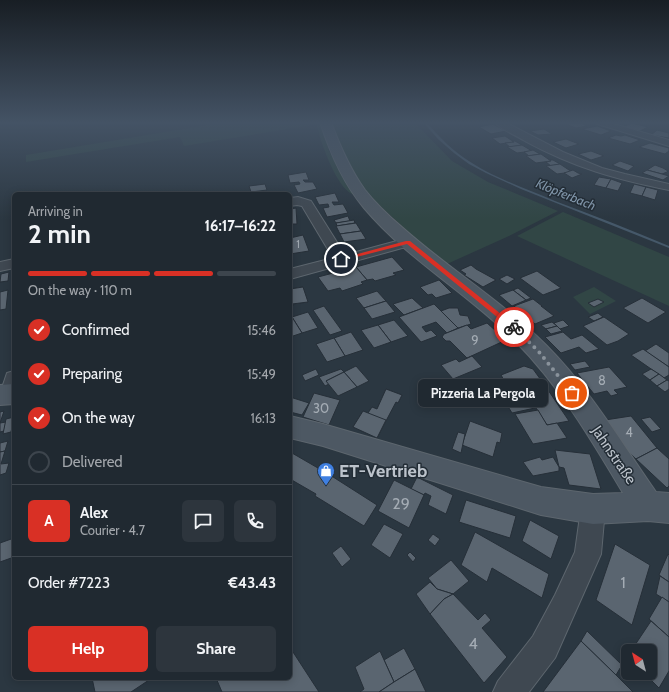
<!DOCTYPE html>
<html lang="en">
<head>
<meta charset="utf-8">
<style>
  body { margin:0; font-family:Cabin,sans-serif; background:#2d353d; color:#f1f3f6; height:100vh; display:flex; flex-direction:column; font-size:15px; white-space:nowrap }
  * { box-sizing:border-box; margin:0 }
  p { font-size:13px; color:#a2a6ab }
  .icon { flex:none; width:22px; height:22px; fill:none; stroke:currentColor; stroke-width:2; stroke-linecap:round; stroke-linejoin:round }
  .map { position:relative; flex:1; overflow:hidden }
  .drawer { position:absolute; left:12px; top:192px; width:280px; height:488px; display:flex; flex-direction:column; background:#202931; border-radius:6px; box-shadow:0 2px 10px #0003,0 0 0 1px #3d454d }
  .drawer>* { flex:none }
  .needle { width:26px; rotate:324deg }
  .buttons { position:absolute; left:621px; top:644px; display:grid; gap:8px }
  .buttons a { display:grid; place-items:center; width:36px; height:36px; border-radius:6px; background:#202931; box-shadow:0 2px 10px #0003,0 0 0 1px #3d454d; font-size:20px }
  .pin { position:absolute; display:grid; place-items:center; width:34px; height:34px; color:#fff; margin:-17px; border:2px solid #fff; border-radius:50%; box-shadow:0 1px 4px #0007 }
  .courier { position:absolute; display:grid; place-items:center; width:40px; height:40px; margin:-20px; border:3px solid #d93025; border-radius:50%; background:#fff; color:#222; box-shadow:0 1px 5px #0007 }
  .bubble { position:absolute; height:28px; border-radius:6px; background:#202931; box-shadow:0 2px 10px #0003,0 0 0 1px #3d454d; font-size:13px; font-weight:800; line-height:28px; text-align:center }
  .headline em { font-style:normal; font-weight:800 }
  .headline div { display:flex; flex-direction:column-reverse }
  .headline { display:flex; align-items:center; justify-content:space-between; height:68px; padding:0 16px }
  h1 { font-size:26px; font-weight:800; line-height:30px }
  .bar { display:grid; grid-template-columns:repeat(4,1fr); gap:6px 4px; align-content:center; height:48px; padding:0 16px }
  .bar i { height:5px; border-radius:3px; background:#3d454d }
  .bar .selected { background:#d93025 }
  .bar p { grid-column:span 4 }
  .line { display:flex; align-items:center; gap:10px; padding:0 16px; border-top:1px solid #3d454d }
  .line div { flex:1 }
  .round { display:grid; place-items:center; flex:none; width:42px; height:42px; border-radius:6px; background:#2d353d }
  ol { padding:0 16px; list-style:none }
  li { display:flex; align-items:center; gap:12px; height:44px }
  li p { margin-inline-start:auto }
  li .icon { padding:4px; border-radius:50%; background:#d93025; color:#fff; stroke-width:4 }
  li:last-child { color:#a2a6ab }
  li i { width:22px; height:22px; border:2px solid #3d454d; border-radius:50% }
  .button { display:flex; gap:8px; margin-top:auto; padding:8px 16px }
  .button a { flex:1; height:46px; border-radius:6px; background:#d93025; color:#fff; font-size:16px; font-weight:800; line-height:46px; text-align:center }
  .button a+a { background:#2d353d; color:#f1f3f6 }
  .map>svg:first-child { display:block }
</style>
</head>
<body>
<div class="map">
<svg width="669" height="692" viewBox="0 0 669 692">
  <rect width="100%" height="100%" fill="#2b3741"/>
  <!-- green -->
  <g fill="#314645">
    <path d="M226 122H311L312 125 184 146 180 137 26 162V155Z"/>
    <path d="M316 122H321L329 151 356 195C338 194 319 138 316 122Z"/>
    <path d="M330 122H414L452 161 488 182 558 211 509 236 447 264 417 240 364 191 337 144Z"/>
    <path d="M563 212 669 257V306L517 236Z"/>
    <path d="M594 287 616 301 590 314 573 297Z"/>
  </g>
  <g fill="none" stroke-linecap="round" stroke-linejoin="round">
    <!-- stream -->
    <path fill="#455869" fill-rule="evenodd" d="M423 122H426C440 138 454 152 472 163 497 179 527 189 555 201 593 215 631 230 669 246V248L521 189 486 173 469 164 454 153 438 139Z"/>
  </g>
  <!-- building -->
  <g fill="#5a6570" stroke="#262f38">
    <path d="M561 122H579L587 126 576 128Z"/>
    <path d="M632 123 648 127 640 131 623 127Z"/>
    <path d="M493 124 506 131 491 134 479 127Z"/>
    <path d="M597 126 611 131 601 135 582 129Z"/>
    <path d="M544 129 552 134 538 135 530 131Z"/>
    <path d="M657 130 669 133V138L651 135Z"/>
    <path d="M616 135 621 136 625 135 640 140 630 144 608 138Z"/>
    <path d="M505 136 514 142 500 144 492 138Z"/>
    <path d="M566 139 579 144 566 148 553 142Z"/>
    <path d="M512 141H515L522 145 510 147 505 143 514 142Z"/>
    <path d="M650 143 669 148V151L665 154 639 147Z"/>
    <path d="M522 145 532 151 517 153 507 147Z"/>
    <path d="M533 150 540 154 529 156 524 152Z"/>
    <path d="M591 151 604 156 591 160 578 154Z"/>
    <path d="M541 154 551 161 536 163 526 156Z"/>
    <path d="M550 160H553L560 164 551 166 546 162 551 161Z"/>
    <path d="M620 161 634 166 628 171 612 165Z"/>
    <path d="M560 164 572 172 557 174 546 166Z"/>
    <path d="M655 165 663 168 668 171 667 172 662 174 647 170Z"/>
    <path d="M573 170 578 173 582 174 572 178 564 173Z"/>
    <path d="M647 170 662 174 669 176 663 180 642 173Z"/>
    <path d="M306 172 309 180H303L305 182H313L317 189 298 193 294 185 300 184 299 182 290 183 288 175Z"/>
    <path d="M599 177 611 179 606 188 594 185Z"/>
    <path d="M611 179 622 183 618 191 606 188Z"/>
    <path d="M265 184 267 190 251 192 249 186Z"/>
    <path d="M634 184 646 187 642 196 630 193Z"/>
    <path d="M646 187 658 190 655 200 642 196Z"/>
    <path d="M335 193 339 202H332L334 205 343 204 348 213 327 217 323 208 329 207 328 204 319 205 315 197Z"/>
    <path d="M296 208 297 224H290V215L291 214 290 209Z"/>
    <path d="M348 216 350 221 336 223 334 220Z"/>
    <path d="M354 220 355 223 337 226 336 223Z"/>
    <path d="M356 223 361 231 340 234 336 226Z"/>
    <path d="M361 231 366 239 344 242 340 234Z"/>
    <path d="M303 235 309 251 290 254V238Z"/>
    <path d="M392 257 404 270 393 273 396 275 375 281 373 279 367 280 356 267Z"/>
    <path d="M471 265 476 269 496 280 483 287 464 275 466 274 460 270Z"/>
    <path d="M356 267 367 280 361 282 363 284 342 291 340 288 328 291 318 277Z"/>
    <path d="M537 271 561 288 543 295 520 278Z"/>
    <path d="M9 272 8 281 0 282 1 274Z"/>
    <path d="M507 275 515 279 507 284 499 279Z"/>
    <path d="M439 280 452 293 436 298 432 294 428 295 420 287Z"/>
    <path d="M303 287 308 302 292 304 293 306H290V289Z"/>
    <path d="M303 287 308 302 292 304 293 306H290V289Z"/>
    <path d="M518 288 531 298 526 300 513 290Z"/>
    <path d="M8 290 6 309 0 310V292Z"/>
    <path d="M513 290 526 300 512 306 499 295Z"/>
    <path d="M377 291 386 301 364 308 356 298Z"/>
    <path d="M412 298 423 308 404 315 393 304Z"/>
    <path d="M642 298 666 312 648 323 623 308Z"/>
    <path d="M533 299 542 306H541L554 316 535 324 514 306Z"/>
    <path d="M598 299 604 302 594 307 588 303Z"/>
    <path d="M386 301 395 312 372 319 364 308Z"/>
    <path d="M434 304 458 328 447 333 436 322 422 327 426 332 431 330 437 336 421 342 399 317Z"/>
    <path d="M324 306 342 331 330 335 313 310Z"/>
    <path d="M449 308H458L460 315 468 316 471 324 458 328 441 311Z"/>
    <path d="M308 312 318 328 302 333 292 317Z"/>
    <path d="M598 313 603 317 594 321 588 317Z"/>
    <path d="M290 317H292L302 333 290 337Z"/>
    <path d="M604 317 629 334 618 341 607 345 583 326Z"/>
    <path d="M394 320 408 336 391 342 378 325Z"/>
    <path d="M563 320 569 326 560 329 554 323Z"/>
    <path d="M552 322 557 326 546 329 541 325Z"/>
    <path d="M487 323 506 340 467 358 450 341H446L442 337 444 334 467 325 471 329Z"/>
    <path d="M378 325 391 342 374 348 361 330Z"/>
    <path d="M557 326 562 331 551 334 546 329Z"/>
    <path d="M351 332 363 350 345 356 334 338Z"/>
    <path d="M563 332 571 339 582 335 599 349 586 353 579 347 561 353 545 337Z"/>
    <path d="M334 338 345 356 327 362 316 344Z"/>
    <path d="M656 344 669 353V367L645 351Z"/>
    <path d="M643 349 669 367V375L664 378 631 355Z"/>
    <path d="M472 356 482 367 453 379 441 365 456 359 459 362Z"/>
    <path d="M585 361 590 367 575 370 570 364Z"/>
    <path d="M356 366 369 381 357 387 344 372Z"/>
    <path d="M524 366 533 369 546 387 525 391 521 385 508 387 501 375Z"/>
    <path d="M609 367 627 387 614 390 618 394 611 396 607 391 594 394 577 373Z"/>
    <path d="M316 369 319 375 305 381 302 375Z"/>
    <path d="M341 369 344 372 326 381 329 384 325 386 319 377Z"/>
    <path d="M651 369 659 374 650 380 642 374Z"/>
    <path d="M344 372 357 387 338 396 326 381Z"/>
    <path d="M659 374 667 380 657 386 650 380Z"/>
    <path d="M667 380 669 381V389L665 392 657 386Z"/>
    <path d="M546 387 569 421 547 425 525 391Z"/>
    <path d="M386 389 402 395 398 403 396 402 386 420 368 413 372 407 377 409Z"/>
    <path d="M386 389 402 395 398 403 396 402 377 438 353 427 363 411 368 413 372 407 377 409Z"/>
    <path d="M523 391 535 408 512 413 501 395Z"/>
    <path d="M314 393 340 400 329 425 303 417Z"/>
    <path d="M290 397 309 403 302 415 290 412Z"/>
    <path d="M538 410 547 425 557 423 567 438 533 444 515 414Z"/>
    <path d="M4 411 0 423 6 422 4 431 0 432V412Z"/>
    <path d="M363 411 386 420 377 438 353 427Z"/>
    <path d="M631 416 657 448 636 459 625 449 605 420Z"/>
    <path d="M14 417 11 432 3 434 6 419Z"/>
    <path d="M650 417 661 429 652 432 641 419Z"/>
    <path d="M470 421 502 433 500 443 497 442 493 457 462 445Z"/>
    <path d="M458 432 465 434 461 453 452 449Z"/>
    <path d="M8 441 5 451 0 452V443Z"/>
    <path d="M657 448 669 459V486L667 488 636 459Z"/>
    <path d="M555 450 590 454 601 489 569 485 564 468 559 467Z"/>
    <path d="M5 451 1 464 9 463 6 473 0 475V452Z"/>
    <path d="M292 453 330 475 377 505 364 526 315 496 316 494 290 479V457Z"/>
    <path d="M540 457 542 460 553 457 559 467V471L533 476 523 462Z"/>
    <path d="M417 477 453 495 446 514 428 505 431 496 425 493 424 495 411 489Z"/>
    <path d="M394 480 424 495 409 528 378 511Z"/>
    <path d="M466 500 516 516 510 538 459 522Z"/>
    <path d="M530 520 559 536 551 559 522 541Z"/>
    <path d="M384 524 403 534 390 558 371 545Z"/>
    <path d="M475 532 549 574 542 598 492 568 487 582 461 565Z"/>
    <path d="M433 534 440 539 435 546 428 540Z"/>
    <path d="M14 538V557L0 562V543Z"/>
    <path d="M615 544 650 565 632 625 596 600Z"/>
    <path d="M341 546 351 559 342 567 332 553Z"/>
    <path d="M410 552 416 558 413 562 407 555Z"/>
    <path d="M668 554 669 555V582L659 575Z"/>
    <path d="M451 560 469 581 453 594 437 589 428 578Z"/>
    <path d="M660 576 669 582V602L656 594Z"/>
    <path d="M430 582 437 589 453 594 444 599 430 614 416 594Z"/>
    <path d="M453 594 478 620 485 613 491 620 482 628 507 657 484 683 430 614 444 599Z"/>
    <path d="M662 597 669 602V637L649 619Z"/>
    <path d="M651 621 669 637V671L659 688 644 673H650V651H631Z"/>
    <path d="M587 631 622 665 616 675 581 641Z"/>
    <path d="M581 641 616 675 633 692H543Z"/>
    <path d="M404 648 415 669 394 682 384 660Z"/>
    <path d="M380 651 394 682 379 692H360L364 689 355 667Z"/>
    <path d="M293 652 319 692H222L216 678H290V654Z"/>
    <path d="M415 669 426 692H379L394 682Z"/>
    <path d="M92 678H152L131 692H95Z"/>
  </g>
  <g fill="none" stroke-linecap="round" stroke-linejoin="round">
    <defs>
      <g id="street">
        <path d="M494 122H505L563 152 602 168 625 174 669 184V190C615 179 575 168 525 141 515 135 502 130 494 122Z"/>
        <path d="M591 122H607L669 140V146Z"/>
        <path d="M298 197 311 201 345 255 408 238 413 239 415 242 413 245 290 279V269L333 258 302 206 297 205 290 206V198Z"/>
        <path d="M14 259V268L0 271V262Z"/>
        <path d="M14 371V401L10 402 3 400 0 394 7 373Z"/>
        <path d="M593 497 602 500 605 509 601 554 555 658 529 692H493L498 681 533 636 555 595 575 552 581 509 584 500Z"/>
      </g>
      <g id="secondary">
        <path d="M320 122H331C340 146 350 169 365 190 376 204 389 216 403 228 449 269 502 301 546 345 589 388 621 442 656 492L669 493V523L648 521 593 524 541 515 323 446 290 438V416L323 424 541 487 593 494 623 493C591 439 559 385 514 340 467 293 407 259 364 208 343 183 330 153 320 122Z"/>
        <path d="M14 384V404L0 405V385Z"/>
      </g>
    </defs>
    <!-- street casing -->
    <use href="#street" stroke="#5d666e" stroke-width="2"/>
    <!-- secondary casing -->
    <use href="#secondary" stroke="#5d666e" stroke-width="2"/>
    <!-- street -->
    <use href="#street" fill="#3f4851" fill-rule="evenodd"/>
    <!-- secondary -->
    <use href="#secondary" fill="#4d5863" fill-rule="evenodd"/>
  </g>
  <!-- sky -->
  <linearGradient id="sky" x2="0" y2="1"><stop stop-color="#181e24"/><stop offset="0.56" stop-color="#445365"/><stop offset="1" stop-color="#445365" stop-opacity="0"/></linearGradient>
  <rect width="669" height="219" fill="url(#sky)"/>
  <!-- route -->
  <path fill="#d93025" d="M406 241H410L516 326V329H512L407 244 341 261 339 259Z"/>
  <g fill="none" stroke-linecap="round" stroke-linejoin="round">
    <!-- done -->
    <path stroke="#89929b" stroke-width="4" stroke-dasharray="0 7.2" d="M514 327 539 352 572 393"/>
  </g>
  <!-- icons -->
  <defs>
    <symbol id="shop-pin" viewBox="-11 -11 22 30"><path d="M0 17L-7.5 6A9.5 9.5 0 1 1 7.5 6Z" fill="#3f7fe0" stroke="#232d36"/><path d="M-5-2.5h2.3a2.7 3.5 0 0 1 5.4 0H5L5.5 6h-11ZM-1.5-2.5h3a1.5 2.3 0 0 0-3 0Z" fill="#fff"/></symbol>
  </defs>
  <g fill-rule="evenodd">
    <use href="#shop-pin" x="316" y="461" width="20" height="27"/>
  </g>
  <g text-anchor="middle" stroke-width="3" stroke-linejoin="round" paint-order="stroke">
    <!-- far-number labels -->
    <g font-size="11" fill="#a4acb4">
      <text x="298" y="248">1</text>
    </g>
    <!-- far-water labels -->
    <g font-size="13" font-style="italic" fill="#8196aa" stroke="#232d36">
      <text transform="translate(566 194) rotate(22)" y="5">Klöpferbach</text>
    </g>
    <!-- number labels -->
    <g font-size="13" fill="#a4acb4">
      <text x="475" y="345">9</text>
      <text x="602" y="385">8</text>
      <text x="321" y="413">30</text>
      <text x="629" y="437">4</text>
    </g>
    <!-- street labels -->
    <g font-size="15" fill="#bcc3cb" stroke="#232d36">
      <text transform="translate(614 455) rotate(56)" y="5">Jahnstraße</text>
    </g>
    <!-- near-number labels -->
    <g font-size="16" fill="#a4acb4">
      <text x="401" y="509">29</text>
      <text x="623" y="588">1</text>
      <text x="473" y="649">4</text>
    </g>
    <!-- near-poi labels -->
    <g font-size="18" font-weight="bold" fill="#bcc3cb" stroke="#232d36" text-anchor="start">
      <text x="339" y="477">ET-Vertrieb</text>
    </g>
  </g>
</svg>
<div class="buttons">
<a><svg class="needle" viewBox="-14 -14 28 28"><path d="M0-13l5 13h-10z" fill="#e53935"/><path d="M0 13l5-13h-10z" fill="#a2a6ab"/></svg></a>
</div>
<div class="pin" style="left:572px;top:393px;background:#ea580c"><svg class="icon" aria-label="bag" viewBox="0 0 24 24"><path d="M5 8h14l-1 12H6zM9 8a3 3 0 0 1 6 0"/></svg></div>
<div class="pin" style="left:341px;top:259px;background:#1f2937"><svg class="icon" aria-label="home" viewBox="0 0 24 24"><path d="M3 11l9-7 9 7M6 9v11h12V9"/></svg></div>
<div class="courier" style="left:514px;top:327px"><svg class="icon" aria-label="bike" viewBox="0 0 24 24"><circle cx="6" cy="16" r="4"/><circle cx="18" cy="16" r="4"/><path d="M6 16l4-8h5l3 8M10 8l3 8H6M13 5h3"/></svg></div>
<div class="bubble" style="left:418px;top:379px;width:130px">Pizzeria La Pergola</div>
<section class="drawer">
<div class="headline"><div><h1>2 min</h1><p>Arriving in</p></div><em>16:17–16:22</em></div>
<div class="bar"><i class="selected"></i><i class="selected"></i><i class="selected"></i><i></i><p>On the way · 110 m</p></div>
<ol>
<li><svg class="icon" aria-label="check" viewBox="0 0 24 24"><path d="M5 12l5 5 9-10"/></svg>Confirmed<p>15:46</p></li>
<li><svg class="icon" aria-label="check" viewBox="0 0 24 24"><path d="M5 12l5 5 9-10"/></svg>Preparing<p>15:49</p></li>
<li><svg class="icon" aria-label="check" viewBox="0 0 24 24"><path d="M5 12l5 5 9-10"/></svg>On the way<p>16:13</p></li>
<li><i></i>Delivered</li>
</ol>
<div class="line" style="height:72px"><b class="round" style="background:#d93025;color:#fff">A</b><div><b>Alex</b><p>Courier · 4.7</p></div><a class="round"><svg class="icon" aria-label="chat" viewBox="0 0 24 24"><path d="M4 5h16v11H9l-5 4z"/></svg></a><a class="round"><svg class="icon" aria-label="phone" viewBox="0 0 24 24"><path d="M5 4h4l2 5-3 2q2 4 5 5l2-3 5 2v4C11 20 4 13 5 4z"/></svg></a></div>
<div class="line" style="height:52px"><div>Order #7223</div><b>€43.43</b></div>
<div class="button"><a>Help</a><a>Share</a></div>
</section>
</div>
</body>
</html>
